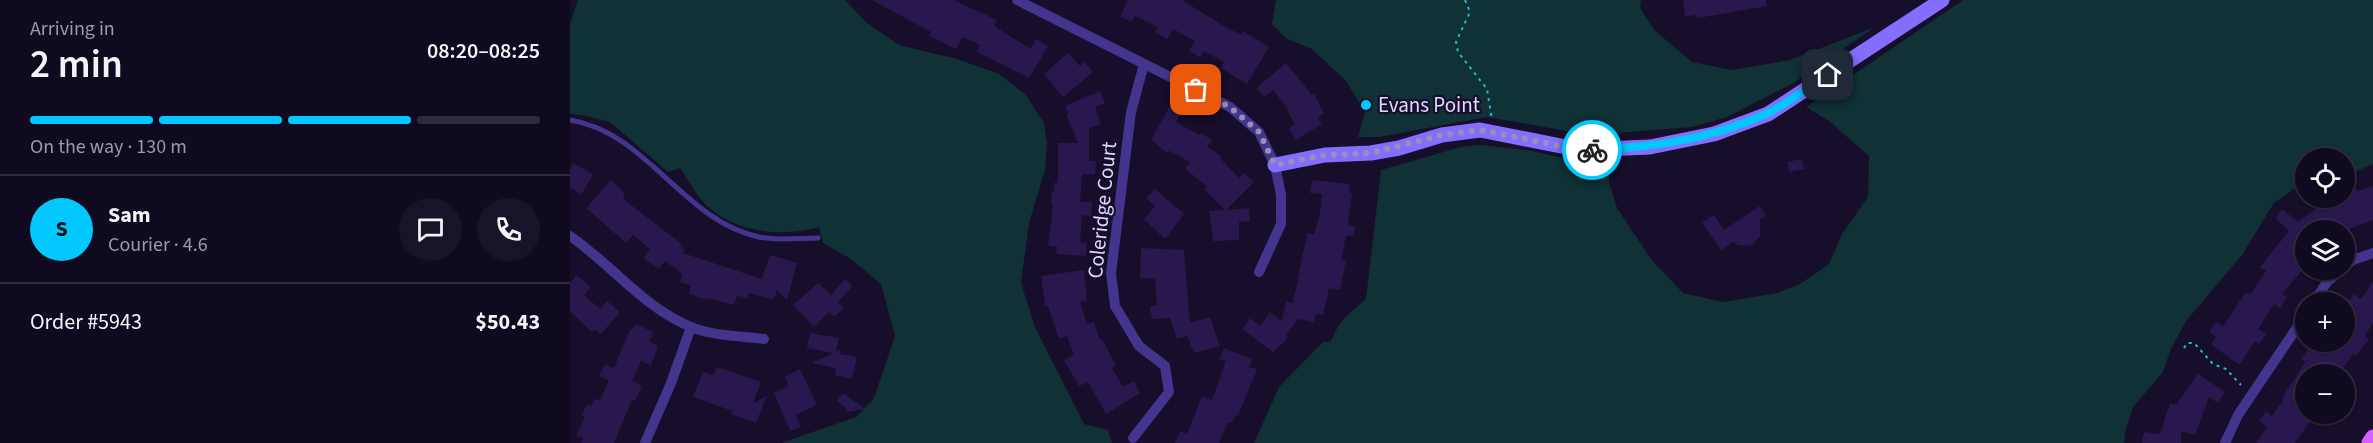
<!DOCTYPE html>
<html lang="en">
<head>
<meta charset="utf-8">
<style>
  body { margin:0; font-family:"Source Sans 3",sans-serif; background:#191329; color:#f1f3f6; height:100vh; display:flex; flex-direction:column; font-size:22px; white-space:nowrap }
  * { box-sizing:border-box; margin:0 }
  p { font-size:20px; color:#9c9aa5 }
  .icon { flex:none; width:33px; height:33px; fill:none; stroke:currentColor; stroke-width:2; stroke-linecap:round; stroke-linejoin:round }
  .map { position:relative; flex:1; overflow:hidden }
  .panel { display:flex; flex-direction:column; background:#100a20; width:570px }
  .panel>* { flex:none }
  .tools { position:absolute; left:1725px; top:148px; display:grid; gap:12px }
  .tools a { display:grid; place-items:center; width:60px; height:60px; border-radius:50%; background:#100a20; box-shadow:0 2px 4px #0004,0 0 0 2px #302b3e; font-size:30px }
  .pin { position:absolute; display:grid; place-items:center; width:51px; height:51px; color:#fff; margin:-26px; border-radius:12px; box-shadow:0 3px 9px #0006 }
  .courier { position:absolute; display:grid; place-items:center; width:60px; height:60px; margin:-30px; border:4px solid #03c7ff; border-radius:50%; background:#fff; color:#222; box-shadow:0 2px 8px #0007 }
  .summary em { font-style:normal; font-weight:600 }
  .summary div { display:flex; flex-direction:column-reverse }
  .summary { display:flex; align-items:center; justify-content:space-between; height:102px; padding:0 30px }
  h1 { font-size:39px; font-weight:600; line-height:45px }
  .bar { display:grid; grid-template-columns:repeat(4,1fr); gap:9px 6px; align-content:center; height:72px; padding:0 30px }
  .bar i { height:8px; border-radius:4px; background:#302b3e }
  .bar .on { background:#03c7ff }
  .bar p { grid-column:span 4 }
  .line { display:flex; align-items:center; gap:15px; padding:0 30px; border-top:2px solid #302b3e }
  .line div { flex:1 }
  .round { display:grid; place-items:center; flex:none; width:63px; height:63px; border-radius:32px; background:#191329 }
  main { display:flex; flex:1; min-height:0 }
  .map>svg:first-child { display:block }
</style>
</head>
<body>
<main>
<section class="panel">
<div class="summary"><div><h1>2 min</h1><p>Arriving in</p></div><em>08:20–08:25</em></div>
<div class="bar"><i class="on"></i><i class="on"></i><i class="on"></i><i></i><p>On the way · 130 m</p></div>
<div class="line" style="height:108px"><b class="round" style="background:#03c7ff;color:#111">S</b><div><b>Sam</b><p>Courier · 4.6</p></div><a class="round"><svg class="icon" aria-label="chat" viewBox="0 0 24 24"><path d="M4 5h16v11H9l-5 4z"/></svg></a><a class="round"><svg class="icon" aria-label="phone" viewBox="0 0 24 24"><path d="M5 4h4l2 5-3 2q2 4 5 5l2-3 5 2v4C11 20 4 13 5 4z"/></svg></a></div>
<div class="line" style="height:78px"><div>Order #5943</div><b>$50.43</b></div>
</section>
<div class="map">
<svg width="1803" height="443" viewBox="0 0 1803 443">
  <rect width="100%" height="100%" fill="#160e2a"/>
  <!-- green -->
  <g fill="#103135">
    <path d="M8 0H275L297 23 329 45 387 59 429 74 455 94 474 123 477 143 475 170 459 223 451 283 465 327 514 424 538 430 542 443H211L286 417 304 398 325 336 311 284 281 259 253 243 249 227C213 238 161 232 134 203 125 193 118 179 110 168L98 172 40 122 16 116 0 114V24Z"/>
    <path d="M706 0H1071L1070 8 1084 30 1122 62 1161 70 1220 60 1305 27 1222 84 1157 117 1122 127 1046 133H1008L917 117 809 137H788L795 112 776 81 742 49 717 39 702 24Z"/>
    <path d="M1393 0H1803V164L1775 176 1774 159H1736L1735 184 1724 189 1704 203 1672 255 1616 321 1600 351 1593 372 1563 407 1555 432 1554 443H684L709 387 753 342 761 341C768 322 780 312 796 299L811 170 891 147 910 145 957 150 1002 160 1039 161V182L1047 208 1081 259 1113 293 1153 302 1207 293 1230 284 1259 264 1272 234 1298 197 1299 156 1259 121 1236 107Z"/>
  </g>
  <!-- building -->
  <g fill="#29184d">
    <path d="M302 0H383L427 20 424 26 461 49 466 39 478 46 459 78 407 52 410 45 392 37 386 49 359 36 361 32Z"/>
    <path d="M558 0H612L652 25 671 35 673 31 699 47 677 84 651 68 654 62 634 51 630 57 619 51 625 41 603 29 597 39 585 32 588 27 565 16 562 22 550 17Z"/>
    <path d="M1113 0H1196L1197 6 1128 18 1125 15 1115 17Z"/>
    <path d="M498 53 510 66 515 62 523 72 493 97 474 74Z"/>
    <path d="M716 63 742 95 744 94 754 113 748 117 752 124 726 140 719 128 725 125 717 110 718 109 703 90 694 97 686 88Z"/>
    <path d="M530 91 535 103 525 107 531 124 519 128V161H526L525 174H512L510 202H522L521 216 512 215 510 242 517 243 516 256 486 254 487 246H478L483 205 481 204 482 191H484V183H488V143H508L496 114 498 113 495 106Z"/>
    <path d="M600 106 611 113 606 122 629 135 631 133 642 140 637 146 651 156 650 158 669 178 674 173 684 182 656 210 679 208 680 221 669 222V240L643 241 639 211 655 210 634 189 637 186 615 169 620 162 600 151 596 152 581 140Z"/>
    <path d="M1232 159 1234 169 1219 172 1217 162Z"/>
    <path d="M3 163 23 174 12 194 0 188V169Z"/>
    <path d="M41 180 55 193 53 199 112 244 110 246 115 250 113 253 192 279 200 255 227 263 217 300 207 290 204 300 179 293 178 299 167 295 164 305 137 298V300L119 294 121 286 110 282 113 274 95 261 89 269 74 259 80 249 63 235 56 243 16 208Z"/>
    <path d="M742 180 780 184 779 193H782L778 224 785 227 783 236 777 235 775 239 772 260H776L770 290 759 288 753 315 746 314 744 322 728 319 716 335 718 338 703 352 672 329 680 318 690 326 700 312 712 321 716 302 723 303 737 233 744 235 749 218 752 194 740 193Z"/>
    <path d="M1803 186V220L1774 231H1736V266L1712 294 1717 297 1710 308 1704 304 1688 329 1696 334 1689 344 1685 341 1669 365 1641 344 1646 337 1639 332 1646 322 1653 326 1676 292 1680 295 1696 271 1690 267 1719 231 1705 218 1712 209 1728 222 1760 198H1774V194L1786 188 1787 191Z"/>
    <path d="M585 189 614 214 595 239 574 219 585 206 576 198Z"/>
    <path d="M1190 206 1196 216 1190 219V236L1183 244 1178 246 1168 245 1163 242 1151 250 1132 223 1144 215 1154 230Z"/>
    <path d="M571 248 614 250 620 323 640 317 650 346 624 353 617 336 607 339 600 318 582 319 580 307 587 305 585 279 570 278Z"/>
    <path d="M514 270 517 301 510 302 517 324 524 322 530 340 532 339 546 366 542 368 553 387 564 381 570 393 536 414 518 382 509 386 494 360 504 355 497 336 489 339 478 306H475L471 276Z"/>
    <path d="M7 275 21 287 14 295 30 309 37 301 50 312 31 334 25 329 22 332 0 311V283Z"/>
    <path d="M275 279 283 286 268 302 274 308 264 317 259 312 244 327 223 305 248 283 261 295Z"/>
    <path d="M1803 281V323L1795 336 1799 339 1786 356 1783 354 1769 375H1755L1749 371 1747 375H1736V414H1745L1725 443H1686L1697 427 1689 421 1696 411 1702 416 1714 399 1712 398 1735 362 1731 359 1743 342H1774V308L1784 294 1791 299Z"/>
    <path d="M65 324 84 332 79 341 88 346 81 365 71 361 62 381 72 386 65 401 62 400 44 443H11L13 438 6 436 15 417 12 415 17 404 21 406 24 399 30 400 39 380 29 376 35 364 44 368 60 329 62 330Z"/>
    <path d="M240 333 269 338 266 352 271 349 270 354 287 357 282 379 265 375 266 368 242 363 263 353 237 348Z"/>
    <path d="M654 348 682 359 679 367 687 369 668 416 666 415 662 423 658 422 649 443H605L610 431 617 434 632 396 642 400 656 361 649 359Z"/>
    <path d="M147 367 191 382 183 403 197 396 186 423 161 414 162 411 123 397 133 372 144 375Z"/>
    <path d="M230 369 247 405 226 415 231 427 220 431 204 393 219 386 215 377Z"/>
    <path d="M1628 374 1655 392 1648 403 1639 397 1625 435 1611 431V443H1572L1574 432 1590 434 1600 403 1606 405Z"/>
    <path d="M273 393 287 403 295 409 277 412 276 408 267 401Z"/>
  </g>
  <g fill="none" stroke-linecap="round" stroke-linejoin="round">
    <!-- path -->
    <g stroke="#25bbc5" stroke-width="2" stroke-dasharray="3 4.5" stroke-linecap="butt">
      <path d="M895 0 900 12 886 42 888 52 917 89 922 120"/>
      <path d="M1614 348 1617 343H1624L1643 364 1656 369 1671 385"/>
    </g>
    <!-- lane -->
    <path stroke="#43358d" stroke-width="5" d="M0 120C77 132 113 221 189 237 208 241 229 238 248 238"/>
    <!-- street -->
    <g stroke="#43358d" stroke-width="10">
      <path d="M447 0 660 107 689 132 705 165 711 195V224L689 272"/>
      <path d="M0 236C42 265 73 307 121 327 143 336 170 336 194 339"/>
      <path d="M1774 267 1783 260 1803 253"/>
      <path d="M1743 303 1757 282 1771 270"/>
      <path d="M563 438 599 392 595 366 569 346 545 306 541 273 561 112 574 64"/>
      <path d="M75 443 101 383 121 327"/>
      <path d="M1655 443 1668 415 1736 314"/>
    </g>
    <!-- secondary -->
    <path stroke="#836eff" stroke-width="15" d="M705 165 755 155 801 153 829 148 872 135 910 130 1011 150 1080 147 1144 134 1198 114 1372 0"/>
    <!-- primary -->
    <path stroke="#d75eff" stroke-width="15" d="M1799 443 1803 437"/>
  </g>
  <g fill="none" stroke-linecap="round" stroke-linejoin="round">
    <!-- done -->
    <path stroke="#9991b4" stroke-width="6" stroke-dasharray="0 10.8" d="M626 90 660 107 689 132 705 165 755 155 801 153 872 135 910 130 1011 150H1022"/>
    <!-- route -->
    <path stroke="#03c7ff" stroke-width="8" d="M1022 150C1084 147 1138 140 1196 114 1217 104 1238 87 1258 75"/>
  </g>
  <!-- markers -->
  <circle fill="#03c7ff" stroke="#160e2a" stroke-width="2" cx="796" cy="105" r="6"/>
  <g text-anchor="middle" stroke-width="4.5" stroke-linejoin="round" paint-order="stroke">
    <!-- poi labels -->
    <g font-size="21" fill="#e0d7ff" stroke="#160e2a" text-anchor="start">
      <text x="808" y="112">Evans Point</text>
    </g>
    <!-- street labels -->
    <g font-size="21" fill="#e0d7ff" stroke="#160e2a">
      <text transform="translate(532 210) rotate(-84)" y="7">Coleridge Court</text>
    </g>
  </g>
</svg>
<div class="tools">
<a><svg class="icon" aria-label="locate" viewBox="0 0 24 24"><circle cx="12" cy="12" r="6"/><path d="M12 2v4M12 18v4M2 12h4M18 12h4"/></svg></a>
<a><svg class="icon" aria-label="layers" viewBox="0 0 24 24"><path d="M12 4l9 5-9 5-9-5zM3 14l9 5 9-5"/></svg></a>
<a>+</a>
<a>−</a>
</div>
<div class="pin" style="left:626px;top:90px;background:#ea580c"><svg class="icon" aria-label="bag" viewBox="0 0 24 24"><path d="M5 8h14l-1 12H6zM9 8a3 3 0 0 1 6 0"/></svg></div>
<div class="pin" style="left:1258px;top:75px;background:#1f2937"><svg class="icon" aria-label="home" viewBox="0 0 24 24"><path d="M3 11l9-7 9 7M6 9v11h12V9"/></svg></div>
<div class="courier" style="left:1022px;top:150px"><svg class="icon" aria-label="bike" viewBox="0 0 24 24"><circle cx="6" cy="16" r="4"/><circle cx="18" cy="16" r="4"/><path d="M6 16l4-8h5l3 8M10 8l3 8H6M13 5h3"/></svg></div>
</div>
</main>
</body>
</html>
